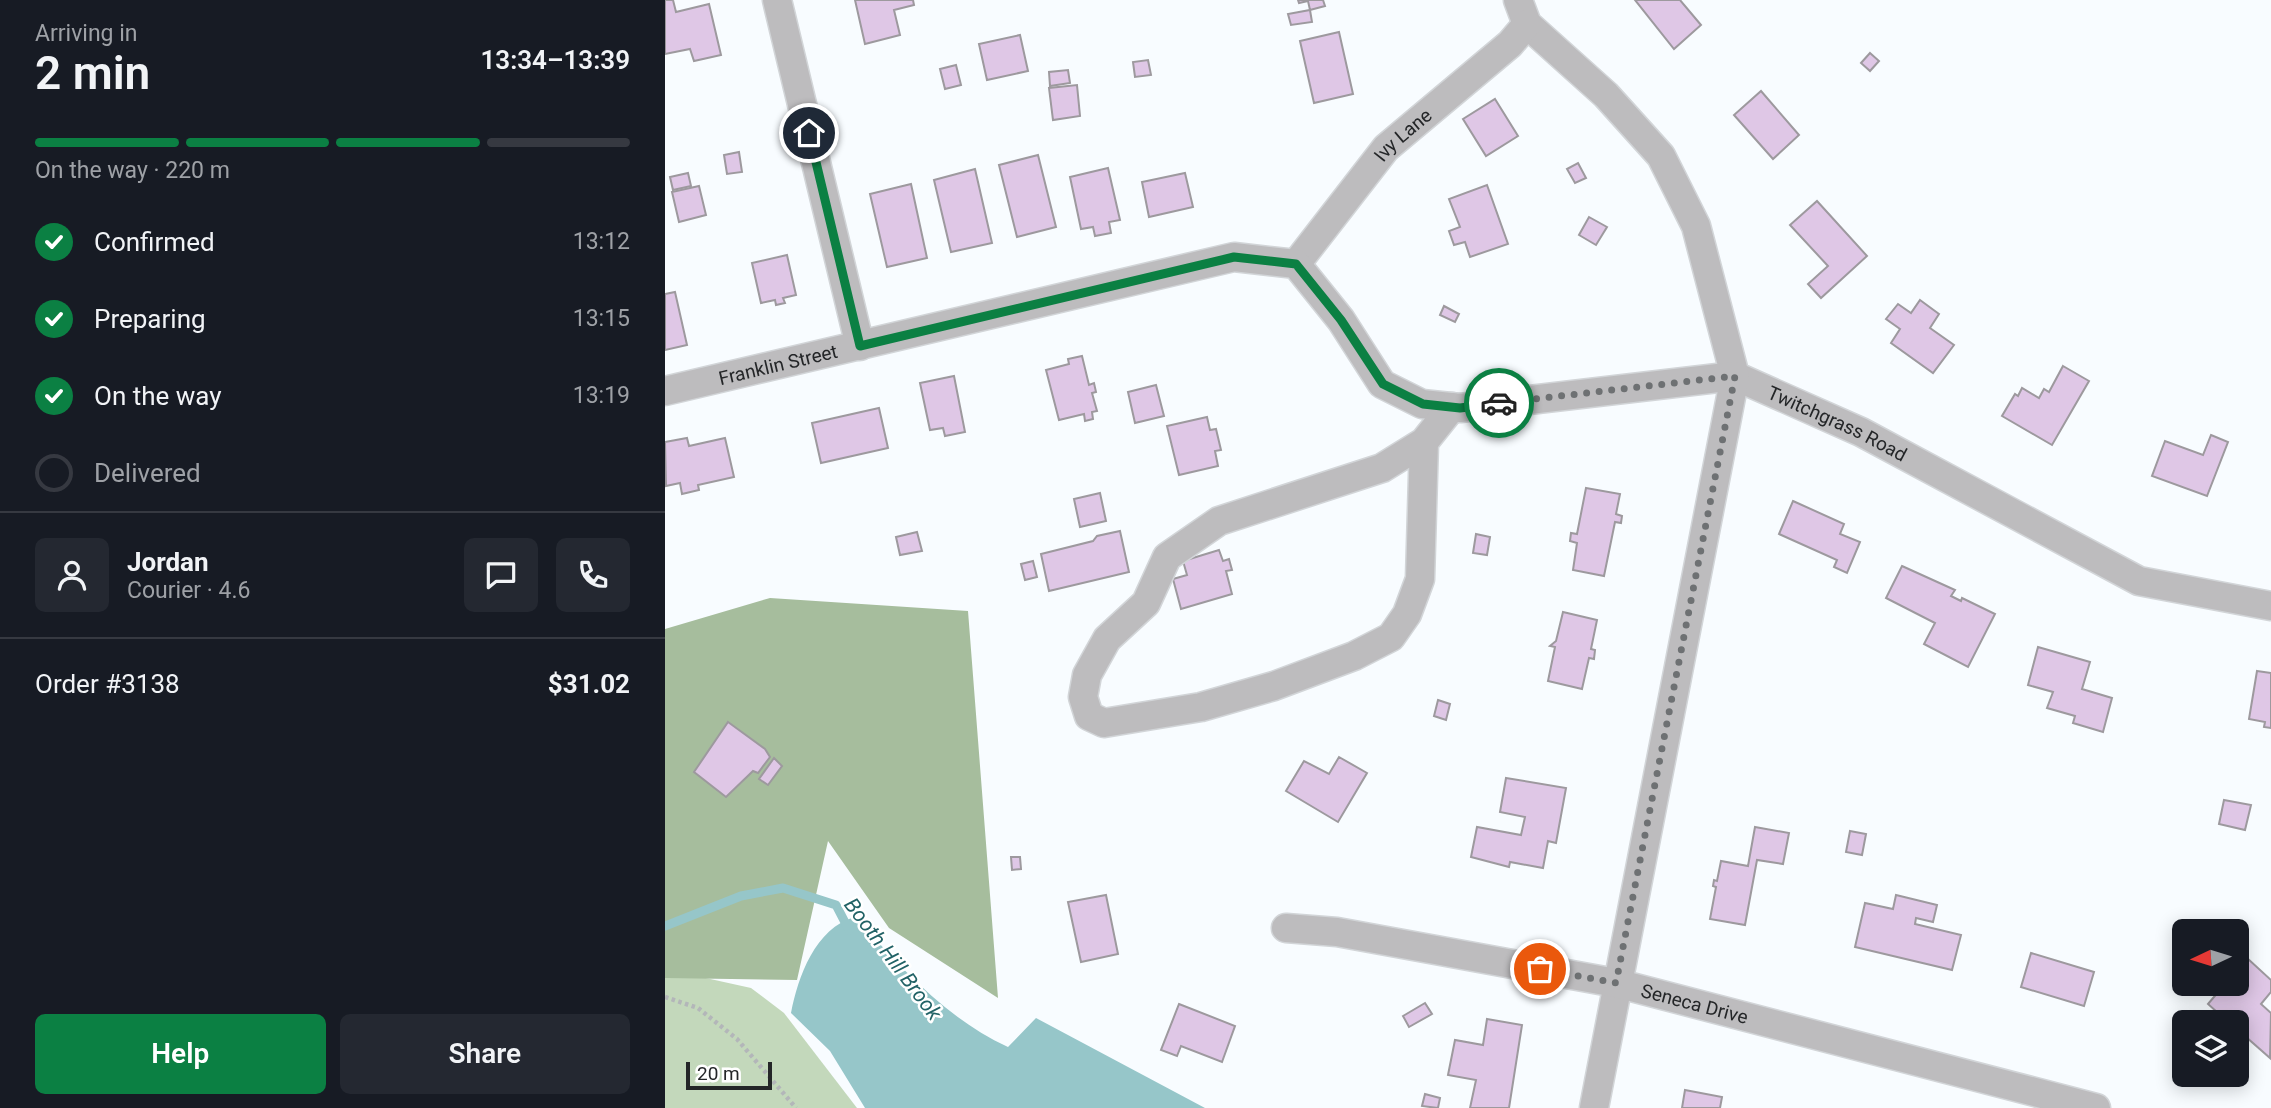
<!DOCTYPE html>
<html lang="en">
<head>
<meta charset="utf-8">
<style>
  body { margin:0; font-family:Roboto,sans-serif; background:#242831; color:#f1f3f6; height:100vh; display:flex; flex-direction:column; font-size:26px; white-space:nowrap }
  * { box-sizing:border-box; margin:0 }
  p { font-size:23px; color:#9ea1a6 }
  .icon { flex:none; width:38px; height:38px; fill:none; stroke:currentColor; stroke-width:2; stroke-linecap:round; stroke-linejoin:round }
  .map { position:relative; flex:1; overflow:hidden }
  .panel { display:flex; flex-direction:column; background:#171b24; width:665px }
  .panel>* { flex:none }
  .needle { width:46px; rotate:266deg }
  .fabs { position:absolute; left:1507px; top:919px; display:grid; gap:14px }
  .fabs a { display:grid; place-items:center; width:77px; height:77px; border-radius:10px; background:#171b24; box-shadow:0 4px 18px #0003; font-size:35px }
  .scale { position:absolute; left:21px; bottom:18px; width:86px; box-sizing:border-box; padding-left:7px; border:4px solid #242628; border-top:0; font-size:19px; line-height:24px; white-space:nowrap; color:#242628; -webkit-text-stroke:5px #fff; paint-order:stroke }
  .pin { position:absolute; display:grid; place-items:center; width:60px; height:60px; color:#fff; margin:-30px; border:4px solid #fff; border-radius:50%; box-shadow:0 2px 7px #0007 }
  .courier { position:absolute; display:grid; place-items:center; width:70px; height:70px; margin:-35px; border:5px solid #0b8043; border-radius:50%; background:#fff; color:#222; box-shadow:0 2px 9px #0007 }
  .summary em { font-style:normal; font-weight:600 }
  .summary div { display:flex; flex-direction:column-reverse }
  .summary { display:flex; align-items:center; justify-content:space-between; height:119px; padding:0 35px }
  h1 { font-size:46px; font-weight:600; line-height:52px }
  .bar { display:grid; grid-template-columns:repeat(4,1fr); gap:10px 7px; align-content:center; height:84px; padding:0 35px }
  .bar i { height:9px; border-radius:5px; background:#363941 }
  .bar .on { background:#0b8043 }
  .bar p { grid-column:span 4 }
  .line { display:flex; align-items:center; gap:18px; padding:0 35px; border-top:2px solid #363941 }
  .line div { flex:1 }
  .round { display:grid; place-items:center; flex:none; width:74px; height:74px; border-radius:10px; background:#242831 }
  ol { padding:0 35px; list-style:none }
  li { display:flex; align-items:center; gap:21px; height:77px }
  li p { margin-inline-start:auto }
  li .icon { padding:7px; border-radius:50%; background:#0b8043; color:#fff; stroke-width:4 }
  li:last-child { color:#9ea1a6 }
  li i { width:38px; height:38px; border:4px solid #363941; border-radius:50% }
  .primary-button { display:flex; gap:14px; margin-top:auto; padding:14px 35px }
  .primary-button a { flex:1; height:80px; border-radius:10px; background:#0b8043; color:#fff; font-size:28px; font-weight:600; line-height:80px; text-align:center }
  .primary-button a+a { background:#242831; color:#f1f3f6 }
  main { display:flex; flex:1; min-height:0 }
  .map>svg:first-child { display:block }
</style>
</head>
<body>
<main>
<section class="panel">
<div class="summary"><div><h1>2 min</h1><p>Arriving in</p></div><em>13:34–13:39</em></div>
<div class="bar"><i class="on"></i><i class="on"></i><i class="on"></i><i></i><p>On the way · 220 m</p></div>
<ol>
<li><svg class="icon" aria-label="check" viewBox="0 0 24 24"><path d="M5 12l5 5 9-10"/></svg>Confirmed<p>13:12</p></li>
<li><svg class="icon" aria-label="check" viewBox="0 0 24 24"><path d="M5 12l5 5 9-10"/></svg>Preparing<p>13:15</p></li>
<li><svg class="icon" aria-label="check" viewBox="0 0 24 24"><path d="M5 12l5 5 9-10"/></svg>On the way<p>13:19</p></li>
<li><i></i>Delivered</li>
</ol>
<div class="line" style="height:126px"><a class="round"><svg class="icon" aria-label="person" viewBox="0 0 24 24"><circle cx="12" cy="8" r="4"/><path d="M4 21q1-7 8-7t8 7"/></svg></a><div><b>Jordan</b><p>Courier · 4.6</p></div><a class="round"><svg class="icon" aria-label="chat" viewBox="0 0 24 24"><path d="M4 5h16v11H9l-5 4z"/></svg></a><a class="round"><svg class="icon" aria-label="phone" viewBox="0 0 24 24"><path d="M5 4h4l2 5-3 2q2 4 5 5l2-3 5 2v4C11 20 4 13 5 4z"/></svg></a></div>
<div class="line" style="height:91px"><div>Order #3138</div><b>$31.02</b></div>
<div class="primary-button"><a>Help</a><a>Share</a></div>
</section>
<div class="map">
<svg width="1606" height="1108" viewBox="0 0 1606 1108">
  <rect width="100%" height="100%" fill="#f8fcff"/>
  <!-- green -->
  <path fill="#c3d8bb" d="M0 969 86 988 119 1013 192 1108H0Z"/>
  <!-- forest -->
  <path fill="#a6bd9d" d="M105 598 303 611 333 998 224 928 163 841 132 980 0 978V629Z"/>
  <!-- water -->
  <path fill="#96c6c9" d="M190 917C237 968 280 1018 343 1047L371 1018 540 1108H200L165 1051 126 1013C133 977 150 928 190 917Z"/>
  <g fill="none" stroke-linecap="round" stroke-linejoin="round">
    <!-- stream -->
    <path stroke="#96c6c9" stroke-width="9" d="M0 926 76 896 118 888 171 905 184 930"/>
  </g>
  <!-- building -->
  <g fill="#dfc7e6" stroke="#9d999e" stroke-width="2">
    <path d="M0 0H8L11 12 44 4 56 55 29 61 25 49 0 54Z"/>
    <path d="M190 0H248L249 5 229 10 235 35 200 44Z"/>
    <path d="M633 0H658L660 6 645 10 643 1 634 3Z"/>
    <path d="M970 0H1015L1036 25 1009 49Z"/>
    <path d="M645 10 647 22 626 25 623 14Z"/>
    <path d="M674 32 688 94 649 103 635 41Z"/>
    <path d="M355 35 363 71 322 80 314 44Z"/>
    <path d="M1205 53 1214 61 1205 71 1196 63Z"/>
    <path d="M483 60 486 75 470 77 468 62Z"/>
    <path d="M291 65 296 85 280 89 275 69Z"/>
    <path d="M403 70 405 83 385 86 384 72Z"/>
    <path d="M412 85 415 116 388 120 384 88Z"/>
    <path d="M1096 91 1134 135 1108 159 1069 115Z"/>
    <path d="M830 99 853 136 821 156 798 119Z"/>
    <path d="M74 152 77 172 62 174 59 155Z"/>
    <path d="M373 155 391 227 352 237 334 165Z"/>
    <path d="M913 163 921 178 910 183 902 169Z"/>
    <path d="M443 168 455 220 444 222 446 233 430 236 428 227 416 229 405 177Z"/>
    <path d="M310 169 327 243 286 252 269 180Z"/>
    <path d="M23 173 26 186 8 190 5 177Z"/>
    <path d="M520 173 528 207 484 217 477 182Z"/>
    <path d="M246 184 262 258 222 267 205 194Z"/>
    <path d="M822 185 843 244 805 257 800 242 789 245 784 231 795 227 784 199Z"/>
    <path d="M34 186 41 215 14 222 7 192Z"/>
    <path d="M1152 201 1202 256 1156 298 1143 284 1163 266 1125 225Z"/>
    <path d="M924 217 942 227 931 245 914 235Z"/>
    <path d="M122 255 131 295 118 298 120 303 111 305 110 300 96 303 87 263Z"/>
    <path d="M10 292 22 345 0 350V294Z"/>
    <path d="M1255 300 1274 314 1265 328 1289 345 1268 373 1226 343 1235 329 1221 319 1233 304 1246 313Z"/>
    <path d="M779 306 794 314 790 322 775 315Z"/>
    <path d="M417 356 424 385 429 383 431 392 427 393 432 411 427 412 428 419 420 421 419 414 394 420 381 370 404 364 403 359Z"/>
    <path d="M1398 366 1424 381 1387 445 1337 416 1350 394 1353 396 1357 388 1374 398 1379 389 1384 392Z"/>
    <path d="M289 376 300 432 280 436 278 428 265 430 255 383Z"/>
    <path d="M491 385 499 416 470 423 463 392Z"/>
    <path d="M214 408 223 448 156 463 147 423Z"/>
    <path d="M542 417 545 430 551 429 556 450 550 451 553 466 514 475 502 426Z"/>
    <path d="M1546 435 1563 442 1542 496 1487 476 1500 441 1538 455Z"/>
    <path d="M22 438 24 446 60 438 69 477 33 485 34 490 17 494 15 483 1 486 0 442Z"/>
    <path d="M921 488 955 494 951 514 957 516 956 523 950 522 939 576 908 570 912 543 905 541 906 533 912 534Z"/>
    <path d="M435 493 441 521 415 527 409 499Z"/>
    <path d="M1128 501 1179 524 1175 534 1195 542 1182 573 1169 567 1172 560 1114 534Z"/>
    <path d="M455 531 464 572 384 591 376 554 428 541 432 536Z"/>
    <path d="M252 532 257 551 235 555 231 537Z"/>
    <path d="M811 534 825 537 822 555 808 553Z"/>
    <path d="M554 550 558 561 564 559 567 570 561 571 567 594 516 609 508 579 522 575 518 561Z"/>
    <path d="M368 561 372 577 360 580 356 564Z"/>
    <path d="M1237 566 1290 590 1286 596 1296 601 1297 598 1330 614 1303 667 1259 644 1270 623 1221 598Z"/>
    <path d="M898 612 932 620 926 649 930 650 929 659 924 658 917 689 883 681 890 647 885 646 891 641Z"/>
    <path d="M1373 647 1425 662 1417 689 1447 698 1438 732 1408 723 1410 716 1382 708 1388 692 1363 685Z"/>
    <path d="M1592 671 1606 673V728L1599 727 1600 722 1584 719Z"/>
    <path d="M773 700 785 704 781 720 769 716Z"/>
    <path d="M63 722 100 749 105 757 93 773 88 771 61 797 29 772Z"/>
    <path d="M674 757 702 773 673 822 621 791 639 761 664 774Z"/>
    <path d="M109 758 117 766 103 785 94 779Z"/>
    <path d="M841 778 901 788 891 843 883 841 878 868 845 862 844 867 806 857 812 827 856 835 860 817 835 812Z"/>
    <path d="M1559 800 1586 805 1580 830 1554 824Z"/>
    <path d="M1090 827 1124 833 1118 864 1092 860 1080 925 1045 919 1051 887 1048 886 1049 880 1052 881 1056 861 1083 866Z"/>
    <path d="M1185 831 1201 834 1197 855 1181 852Z"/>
    <path d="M346 857H355L356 869 347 870Z"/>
    <path d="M441 895 453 954 416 962 403 902Z"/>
    <path d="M1231 895 1272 905 1268 922 1251 918 1250 924 1296 935 1287 970 1190 947 1200 903 1228 909Z"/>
    <path d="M1366 953 1429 972 1419 1006 1356 987Z"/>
    <path d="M1582 958 1606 980V992L1596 1004 1606 1013 1605 1058 1572 1029V1022H1563L1543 1004 1560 984H1572V970Z"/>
    <path d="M760 1003 767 1014 744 1027 738 1016Z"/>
    <path d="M514 1004 570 1026 557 1062 516 1046 512 1056 496 1050Z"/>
    <path d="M822 1019 857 1025 844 1108H805L811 1080 783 1075 790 1040 818 1045Z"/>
    <path d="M1020 1090 1057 1097 1055 1108H1017Z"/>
    <path d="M760 1094 775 1098 773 1108 757 1106Z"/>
  </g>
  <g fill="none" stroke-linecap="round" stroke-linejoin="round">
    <defs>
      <g id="minor">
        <path d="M112 0 195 346"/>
        <path id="s1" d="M853 0 862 24 941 95 996 156 1031 226 1070 376 1196 432 1474 581 1606 606"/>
        <path id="s2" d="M631 264 721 148 845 44 862 24"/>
        <path id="s3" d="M0 391 569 257 631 264 676 320 717 384 757 404 795 408 1070 376 929 1108"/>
        <path d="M759 442 755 579 742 614 726 637 689 656 609 686 536 707 439 723 424 716 418 697 422 675 442 639 481 603 502 557 554 521 717 468 759 442 787 407"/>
        <path id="s4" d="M621 928 672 932 951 983 1431 1108"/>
      </g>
    </defs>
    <!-- minor casing -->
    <use href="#minor" stroke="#d2d5d8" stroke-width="31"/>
    <!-- path -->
    <path stroke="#b3b6b9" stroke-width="4.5" stroke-dasharray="3.5 3.5" stroke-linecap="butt" d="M0 997 33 1008 72 1039 131 1108"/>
    <!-- minor -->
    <use href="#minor" stroke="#bdbcbe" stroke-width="28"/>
  </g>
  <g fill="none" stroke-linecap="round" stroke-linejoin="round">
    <!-- done -->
    <path stroke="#6e7173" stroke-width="7" stroke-dasharray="0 12.6" d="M834 403 1070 376 951 983 875 969"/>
    <!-- route -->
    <path stroke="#0b8043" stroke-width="9" d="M144 133 195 346 569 257 631 264 676 320 718 384 758 404 795 408 834 403"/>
  </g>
  <g text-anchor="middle" stroke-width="5" stroke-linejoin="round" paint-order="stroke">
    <!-- street labels -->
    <g font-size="19" fill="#242628" stroke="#fff">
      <text dy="7" stroke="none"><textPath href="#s2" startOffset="168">Ivy Lane</textPath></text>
      <text dy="7" stroke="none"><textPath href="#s3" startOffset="116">Franklin Street</textPath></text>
      <text dy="7" stroke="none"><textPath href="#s1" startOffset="560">Twitchgrass Road</textPath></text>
      <text dy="7" stroke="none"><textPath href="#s4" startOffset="416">Seneca Drive</textPath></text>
    </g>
    <!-- water labels -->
    <g font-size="21" font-style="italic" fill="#216266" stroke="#fff">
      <text transform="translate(228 959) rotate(53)" y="7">Booth Hill Brook</text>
    </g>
  </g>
</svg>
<div class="fabs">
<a><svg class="needle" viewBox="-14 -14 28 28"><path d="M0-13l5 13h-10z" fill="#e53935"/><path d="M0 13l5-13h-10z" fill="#9ea1a6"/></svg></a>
<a><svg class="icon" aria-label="layers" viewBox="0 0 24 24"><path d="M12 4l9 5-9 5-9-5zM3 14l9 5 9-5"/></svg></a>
</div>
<div class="scale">20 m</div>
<div class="pin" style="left:875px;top:969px;background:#ea580c"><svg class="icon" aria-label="bag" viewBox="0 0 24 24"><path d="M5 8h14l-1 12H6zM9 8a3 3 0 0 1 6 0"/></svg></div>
<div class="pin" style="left:144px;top:133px;background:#1f2937"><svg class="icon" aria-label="home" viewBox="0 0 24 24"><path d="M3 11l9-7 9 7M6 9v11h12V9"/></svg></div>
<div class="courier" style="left:834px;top:403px"><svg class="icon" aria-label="car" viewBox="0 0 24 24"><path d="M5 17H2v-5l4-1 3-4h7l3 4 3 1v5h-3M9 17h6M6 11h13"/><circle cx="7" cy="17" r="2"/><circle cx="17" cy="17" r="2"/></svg></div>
</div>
</main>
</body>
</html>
